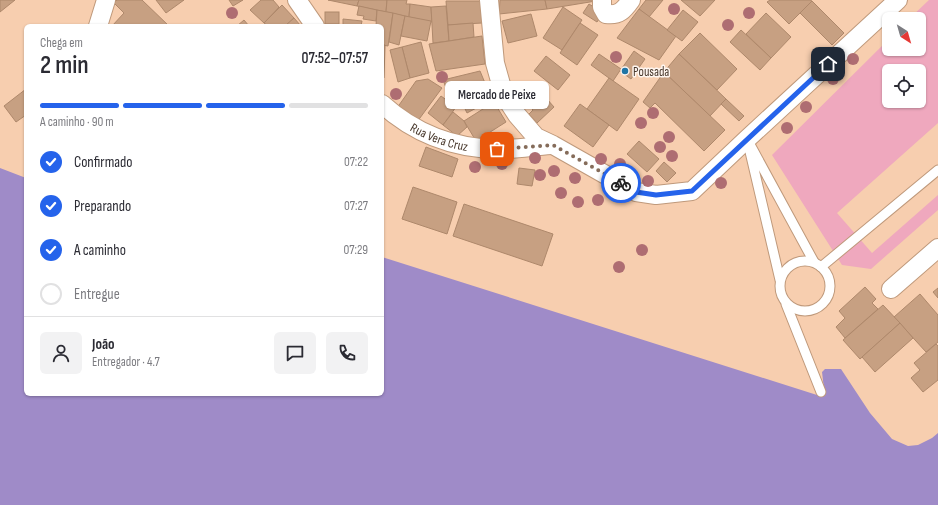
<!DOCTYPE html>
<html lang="pt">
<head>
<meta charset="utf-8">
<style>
  body { margin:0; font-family:"Sofia Sans Condensed",sans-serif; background:#f2f2f3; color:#2b2b33; height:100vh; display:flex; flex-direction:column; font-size:15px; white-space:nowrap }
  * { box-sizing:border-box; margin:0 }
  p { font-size:13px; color:#7c7c81 }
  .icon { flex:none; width:22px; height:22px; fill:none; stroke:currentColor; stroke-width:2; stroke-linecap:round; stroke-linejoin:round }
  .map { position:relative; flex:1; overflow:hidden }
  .panel { position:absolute; left:24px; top:24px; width:360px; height:372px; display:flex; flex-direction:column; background:#fff; border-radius:6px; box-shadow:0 1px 3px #0004 }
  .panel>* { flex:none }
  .needle { width:26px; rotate:143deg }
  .fabs { position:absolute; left:882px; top:12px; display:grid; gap:8px }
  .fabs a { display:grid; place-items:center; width:44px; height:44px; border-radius:6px; background:#fff; box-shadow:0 1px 3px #0004; font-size:20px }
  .pin { position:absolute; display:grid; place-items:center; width:34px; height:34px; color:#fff; margin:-17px; border-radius:8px; box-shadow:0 2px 6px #0006 }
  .courier { position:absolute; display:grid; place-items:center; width:40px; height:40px; margin:-20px; border:3px solid #2563eb; border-radius:50%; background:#fff; color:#222; box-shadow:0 1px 5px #0007 }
  .bubble { position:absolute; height:28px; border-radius:6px; background:#fff; box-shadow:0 1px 3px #0004; font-size:13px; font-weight:600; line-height:28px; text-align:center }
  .headline em { font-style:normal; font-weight:600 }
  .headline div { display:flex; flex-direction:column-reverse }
  .headline { display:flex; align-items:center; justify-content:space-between; height:68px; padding:0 16px }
  h1 { font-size:26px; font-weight:600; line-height:30px }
  .bar { display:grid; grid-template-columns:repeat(4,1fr); gap:6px 4px; align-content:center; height:48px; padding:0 16px }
  .bar i { height:5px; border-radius:3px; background:#e1e1e2 }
  .bar .on { background:#2563eb }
  .bar p { grid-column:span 4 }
  .line { display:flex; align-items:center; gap:10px; padding:0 16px; border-top:1px solid #e1e1e2 }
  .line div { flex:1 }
  .round { display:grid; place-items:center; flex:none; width:42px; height:42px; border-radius:6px; background:#f2f2f3 }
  ol { padding:0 16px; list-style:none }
  li { display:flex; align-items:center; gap:12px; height:44px }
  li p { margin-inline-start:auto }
  li .icon { padding:4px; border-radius:50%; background:#2563eb; color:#fff; stroke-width:4 }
  li:last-child { color:#7c7c81 }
  li i { width:22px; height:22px; border:2px solid #e1e1e2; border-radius:50% }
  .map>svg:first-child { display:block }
</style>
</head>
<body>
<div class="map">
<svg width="938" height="505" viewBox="0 0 938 505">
  <rect width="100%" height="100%" fill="#f7ceaf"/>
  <!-- green -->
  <path fill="#efa8be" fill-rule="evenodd" d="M929 0H938V123L837 213 872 253 938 195V210L871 269 842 265 772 155 889 39V49H919V19H909ZM889 71H919V101H889Z"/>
  <!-- water -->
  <path fill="#9f8bc8" d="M0 168 26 178V394H382V257L817 395 824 389 822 372 825 369H841L870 413 892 439 908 446 918 445 932 438 938 433V505H0Z"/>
  <!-- building -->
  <g fill="#c7a082" stroke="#ae886b">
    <path d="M0 0H15L0 12Z"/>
    <path d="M117 0H142L169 26H112L124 13 114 3Z"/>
    <path d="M156 0H184L166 13Z"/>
    <path d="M229 0H243L233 6Z"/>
    <path d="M261 0H273L279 7 264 23 250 10Z"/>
    <path d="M328 0H359L357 6Z"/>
    <path d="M359 0H387L386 12 357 6Z"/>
    <path d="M387 0H407L406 4H410L409 17 386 12Z"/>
    <path d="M500 0H545L547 9 499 14Z"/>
    <path d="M545 0H596V1L547 9Z"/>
    <path d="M646 0H663L649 17 639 9Z"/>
    <path d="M681 0H715L700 16Z"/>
    <path d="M770 0H810L812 1 789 24 767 2Z"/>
    <path d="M446 1H481L482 23 448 25Z"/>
    <path d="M812 1 844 33 832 45 800 13Z"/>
    <path d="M410 4 431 7 432 22 409 17Z"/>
    <path d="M589 4 603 13 597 22 583 13Z"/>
    <path d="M282 5 294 18 285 26H268L264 23Z"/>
    <path d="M359 6 377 10 376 21 363 19 364 16 357 15Z"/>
    <path d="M446 6 449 41 433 43 431 7Z"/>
    <path d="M563 7 582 20 562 50 543 38Z"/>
    <path d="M639 9 676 36 659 60 617 38Z"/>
    <path d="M377 10 393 13 388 46 382 45V26H376Z"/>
    <path d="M683 10 698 22 682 41 667 30Z"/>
    <rect x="325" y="12" width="14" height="12"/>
    <path d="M393 13 405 16 399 45 389 42Z"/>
    <path d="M766 13 791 37 771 58 746 34Z"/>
    <path d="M531 14 537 36 508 43 502 21Z"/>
    <path d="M405 16 431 21 427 41 401 36Z"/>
    <path d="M294 18 301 26H285Z"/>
    <path d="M343 19 362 21 361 26H343Z"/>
    <path d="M244 20 249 26H237Z"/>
    <path d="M473 23 474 37 449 41 448 25Z"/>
    <path d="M580 23 598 35 577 65 560 53Z"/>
    <path d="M741 30 771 58 760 70 730 42Z"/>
    <path d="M700 33 737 69 717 90 679 54Z"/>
    <path d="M482 36 485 64 436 71 429 44Z"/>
    <path d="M421 42 429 73 410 78 402 47Z"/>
    <path d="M382 45H385L384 78H382Z"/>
    <path d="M402 47 410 78 398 82 390 50Z"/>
    <path d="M634 51 645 59 631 79 620 71Z"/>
    <path d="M599 54 621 69 613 81 591 65Z"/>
    <path d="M679 54 726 99 710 116 664 72Z"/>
    <path d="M546 56 570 75 558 90 534 71Z"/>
    <path d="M480 71 485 83 450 98 443 80Z"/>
    <path d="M664 72 725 130 704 151 655 103 650 108 643 102Z"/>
    <path d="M609 78 639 99 617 131 587 109Z"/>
    <path d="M428 79 442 88 417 122 397 108 416 81Z"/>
    <path d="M485 83 493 99 467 113 458 94Z"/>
    <path d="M524 83 542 102 546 98 554 107 537 123 529 114 533 110 515 91Z"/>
    <path d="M26 89V115L16 122 4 106Z"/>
    <path d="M441 96 456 107 443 125 428 113Z"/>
    <path d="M726 99 744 116 739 121 721 104Z"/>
    <path d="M494 102 506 122 476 141 464 121Z"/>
    <path d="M580 104 609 125 593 147 564 126Z"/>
    <path d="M453 112 464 121 467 127 457 136 443 125Z"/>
    <path d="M639 141 659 159 647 172 627 154Z"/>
    <path d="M426 147 458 159 452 177 419 166Z"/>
    <path d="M664 162 676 173 667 182 656 171Z"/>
    <path d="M519 168 535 170 532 186 517 184Z"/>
    <path d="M413 187 457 202 447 234 402 219Z"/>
    <path d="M464 204 553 234 542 266 453 236Z"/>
    <path d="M865 287 876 299 872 303 878 309 845 338 836 327 845 318 839 311Z"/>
    <path d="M938 288V298L933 292Z"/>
    <path d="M920 294 938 315V342L926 352 894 317Z"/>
    <path d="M883 305 900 323 860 359 843 340Z"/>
    <path d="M900 323 913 338 875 372 862 357Z"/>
    <path d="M936 344 938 346V380L923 392 911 378 920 370 914 363Z"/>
  </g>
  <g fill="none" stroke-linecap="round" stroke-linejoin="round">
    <defs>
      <g id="service">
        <circle cx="805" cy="286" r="25"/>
        <path d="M821 267 938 170"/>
        <path d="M780 280 747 139 814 262"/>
        <path d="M786 304 821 392"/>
      </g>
      <g id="minor">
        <path d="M297 0 315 26"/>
        <path d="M489 0 495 63 504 95 517 115 536 137 553 145 636 192 656 195 692 191 747 139 898 0"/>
        <path d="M602 0V7L606 14C619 16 624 10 631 0"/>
        <path d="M98 26 106 0"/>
        <path id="s1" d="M382 104C414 133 453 148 496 149 514 150 533 146 551 145"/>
        <path d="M891 289 938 248"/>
      </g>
    </defs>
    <!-- service casing -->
    <use href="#service" stroke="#bf997b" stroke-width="11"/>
    <!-- minor casing -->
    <use href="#minor" stroke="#bf997b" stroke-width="20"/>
    <!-- service -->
    <use href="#service" stroke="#fff" stroke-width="9"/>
    <!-- minor -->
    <use href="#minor" stroke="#fff" stroke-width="18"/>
  </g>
  <!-- trees -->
  <g fill="#ae6d72">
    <circle cx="674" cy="9" r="6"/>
    <circle cx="232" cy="13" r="6"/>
    <circle cx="749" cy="13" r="6"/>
    <circle cx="728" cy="25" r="6"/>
    <circle cx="616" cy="57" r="6"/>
    <circle cx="853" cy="59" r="6"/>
    <circle cx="442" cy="77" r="6"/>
    <circle cx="833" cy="79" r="6"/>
    <circle cx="396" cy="94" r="6"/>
    <circle cx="806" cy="107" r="6"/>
    <circle cx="653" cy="113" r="6"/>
    <circle cx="641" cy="123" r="6"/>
    <circle cx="787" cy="128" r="6"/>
    <circle cx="669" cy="137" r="6"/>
    <circle cx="660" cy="147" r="6"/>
    <circle cx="672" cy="156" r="6"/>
    <circle cx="535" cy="158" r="6"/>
    <circle cx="601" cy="159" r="6"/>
    <circle cx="502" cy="164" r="6"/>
    <circle cx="620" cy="164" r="6"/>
    <circle cx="475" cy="167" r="6"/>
    <circle cx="554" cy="171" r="6"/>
    <circle cx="540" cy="175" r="6"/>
    <circle cx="575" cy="178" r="6"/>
    <circle cx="648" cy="181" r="6"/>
    <circle cx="721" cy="183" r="6"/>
    <circle cx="561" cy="193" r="6"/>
    <circle cx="598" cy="200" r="6"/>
    <circle cx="578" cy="202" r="6"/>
    <circle cx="642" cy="250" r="6"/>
    <circle cx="619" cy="267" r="6"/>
  </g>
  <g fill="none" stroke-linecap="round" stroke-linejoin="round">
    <!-- done -->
    <path stroke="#856c5a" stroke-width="4" stroke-dasharray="0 7.2" d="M497 149 553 145 621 183"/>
    <!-- route -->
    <path stroke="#2563eb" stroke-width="5" d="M621 183 636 192 656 195 692 191 828 64"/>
  </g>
  <!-- markers -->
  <circle fill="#2075a5" stroke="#fff6f0" stroke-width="1.5" cx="625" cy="71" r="4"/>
  <g text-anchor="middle" stroke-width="3" stroke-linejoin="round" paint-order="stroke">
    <!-- poi labels -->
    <g font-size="13" fill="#48382c" stroke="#fff6f0" text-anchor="start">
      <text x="633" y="76">Pousada</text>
    </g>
    <!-- street labels -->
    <g font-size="13" fill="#48382c" stroke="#fff6f0">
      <text dy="5" stroke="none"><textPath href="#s1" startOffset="67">Rua Vera Cruz</textPath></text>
    </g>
  </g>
</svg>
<div class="fabs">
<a><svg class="needle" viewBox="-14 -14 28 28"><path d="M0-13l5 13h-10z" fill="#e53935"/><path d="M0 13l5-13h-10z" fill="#7c7c81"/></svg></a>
<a><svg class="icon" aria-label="locate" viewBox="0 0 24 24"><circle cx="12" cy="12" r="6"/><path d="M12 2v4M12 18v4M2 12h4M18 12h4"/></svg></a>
</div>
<div class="pin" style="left:497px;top:149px;background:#ea580c"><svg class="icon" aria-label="bag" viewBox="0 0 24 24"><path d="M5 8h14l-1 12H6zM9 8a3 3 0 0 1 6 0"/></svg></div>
<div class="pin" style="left:828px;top:64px;background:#1f2937"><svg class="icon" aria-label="home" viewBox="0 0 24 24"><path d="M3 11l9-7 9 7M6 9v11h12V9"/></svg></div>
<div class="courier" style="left:621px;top:183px"><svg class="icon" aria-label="bike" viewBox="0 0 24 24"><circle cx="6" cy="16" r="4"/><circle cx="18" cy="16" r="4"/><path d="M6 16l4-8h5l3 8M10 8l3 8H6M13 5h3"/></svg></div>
<div class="bubble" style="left:445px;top:81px;width:104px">Mercado de Peixe</div>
<section class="panel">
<div class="headline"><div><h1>2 min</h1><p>Chega em</p></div><em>07:52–07:57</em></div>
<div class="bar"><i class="on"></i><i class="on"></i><i class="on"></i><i></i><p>A caminho · 90 m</p></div>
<ol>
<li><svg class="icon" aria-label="check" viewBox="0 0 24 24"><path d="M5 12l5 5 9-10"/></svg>Confirmado<p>07:22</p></li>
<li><svg class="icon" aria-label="check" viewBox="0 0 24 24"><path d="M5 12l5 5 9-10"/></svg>Preparando<p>07:27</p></li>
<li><svg class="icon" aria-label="check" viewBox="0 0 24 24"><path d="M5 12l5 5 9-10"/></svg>A caminho<p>07:29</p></li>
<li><i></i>Entregue</li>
</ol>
<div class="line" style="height:72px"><a class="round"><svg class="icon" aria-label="person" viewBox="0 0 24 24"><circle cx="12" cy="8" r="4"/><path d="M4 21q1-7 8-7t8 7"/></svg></a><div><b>João</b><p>Entregador · 4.7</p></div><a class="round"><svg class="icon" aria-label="chat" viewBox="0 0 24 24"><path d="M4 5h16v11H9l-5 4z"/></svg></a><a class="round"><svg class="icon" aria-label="phone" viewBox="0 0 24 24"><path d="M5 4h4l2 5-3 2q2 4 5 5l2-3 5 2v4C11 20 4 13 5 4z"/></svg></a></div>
</section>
</div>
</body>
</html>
